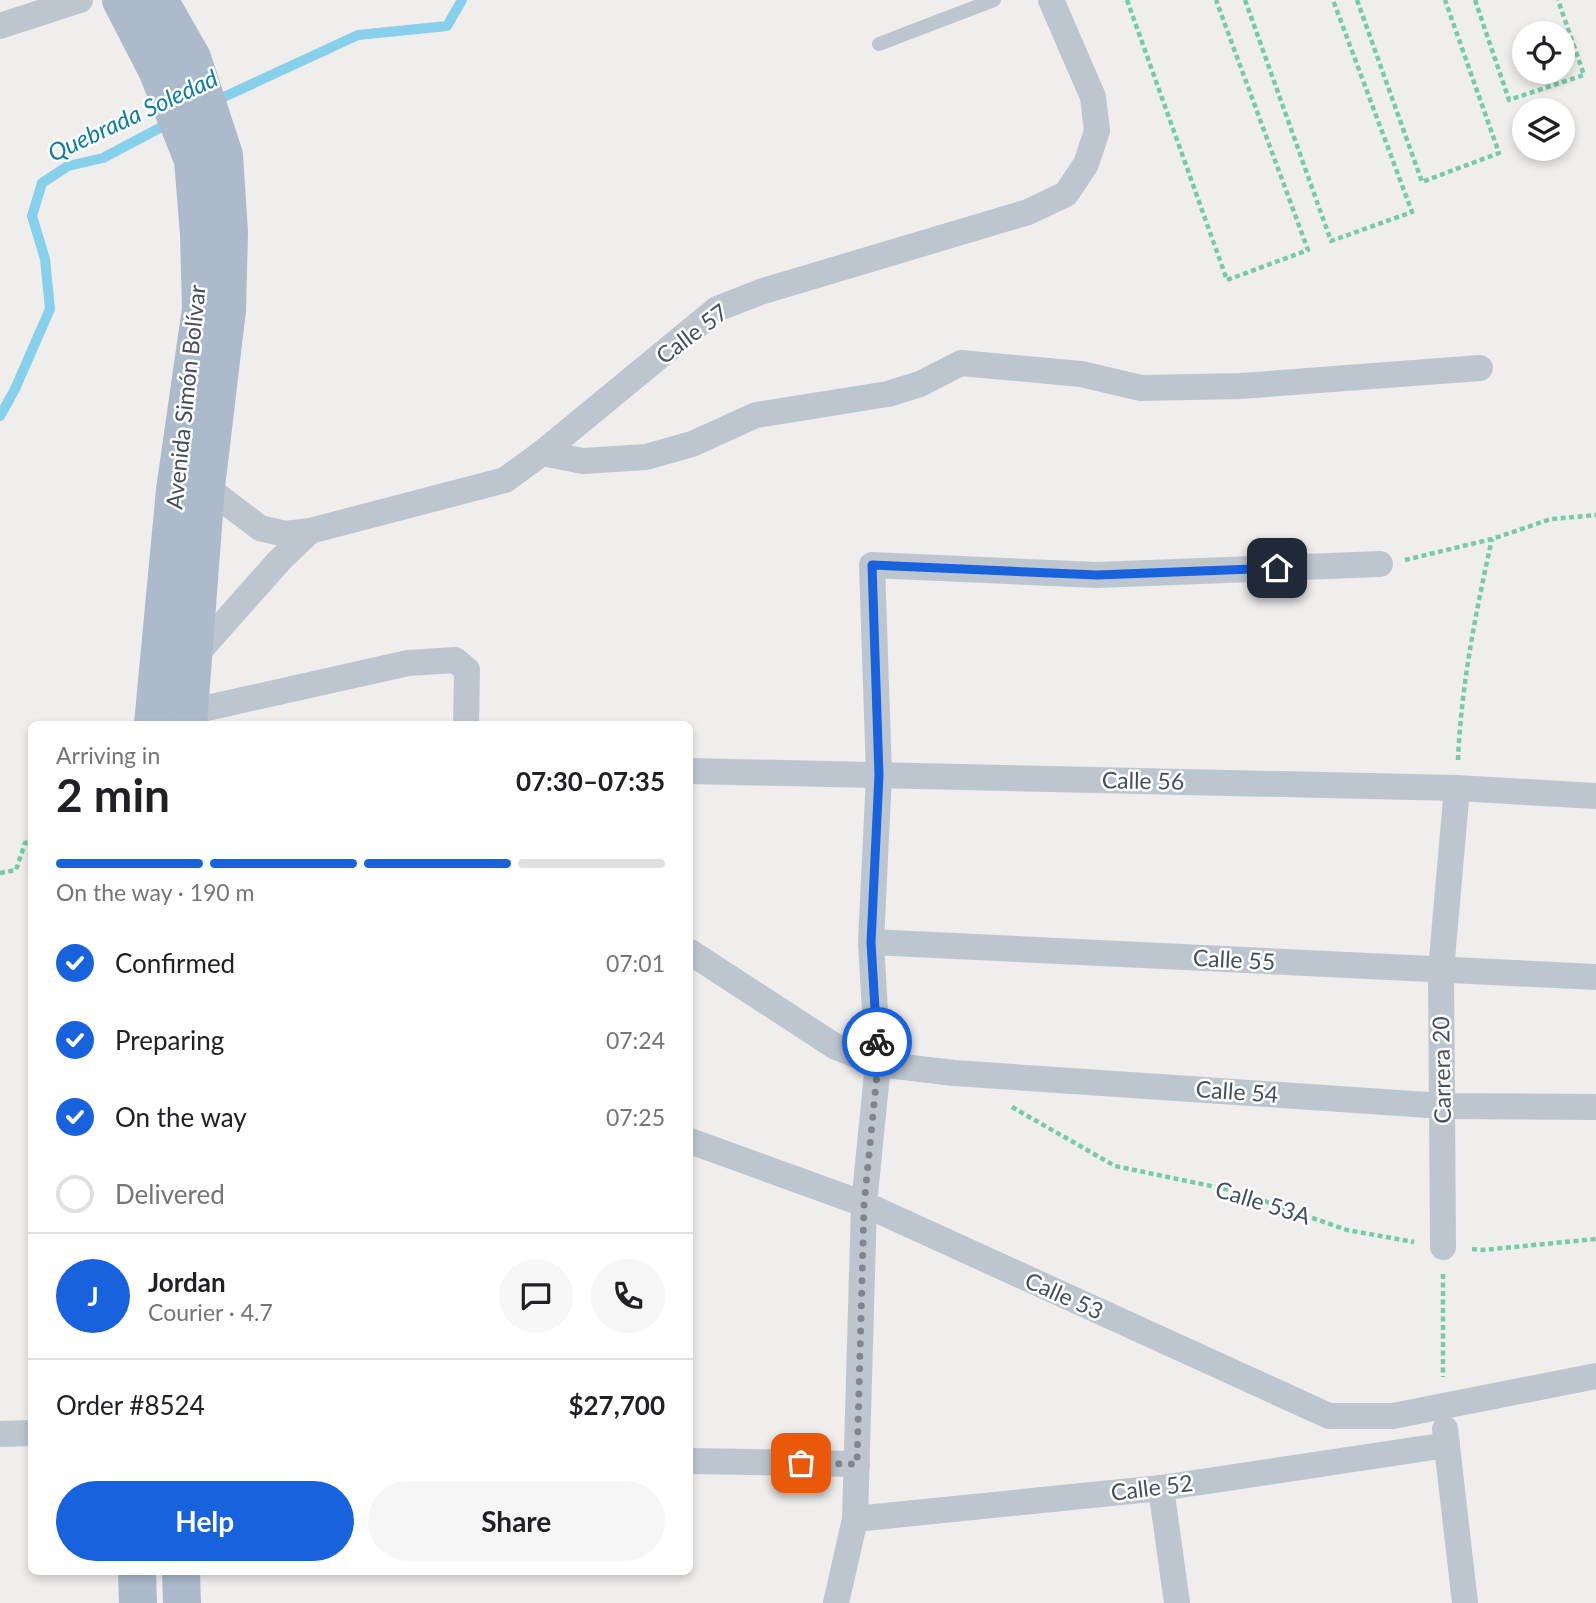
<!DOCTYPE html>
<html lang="en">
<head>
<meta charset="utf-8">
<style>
  body { margin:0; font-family:Lato,sans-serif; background:#f6f6f6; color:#202124; height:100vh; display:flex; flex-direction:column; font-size:26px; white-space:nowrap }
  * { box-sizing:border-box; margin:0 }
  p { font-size:23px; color:#757577 }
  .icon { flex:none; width:38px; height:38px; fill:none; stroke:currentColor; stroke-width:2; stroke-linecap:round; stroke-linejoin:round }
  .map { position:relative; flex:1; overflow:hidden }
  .panel { position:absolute; left:28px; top:721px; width:665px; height:854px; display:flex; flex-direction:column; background:#fff; border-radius:10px; box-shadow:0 4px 10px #0003 }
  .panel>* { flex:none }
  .tools { position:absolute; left:1512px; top:21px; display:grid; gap:14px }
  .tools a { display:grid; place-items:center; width:63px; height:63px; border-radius:50%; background:#fff; box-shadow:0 4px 10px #0003; font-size:35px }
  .pin { position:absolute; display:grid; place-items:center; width:60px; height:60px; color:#fff; margin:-30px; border-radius:14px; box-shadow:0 4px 10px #0006 }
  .courier { position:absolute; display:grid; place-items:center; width:70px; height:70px; margin:-35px; border:5px solid #1962dd; border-radius:50%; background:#fff; color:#222; box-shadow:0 2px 9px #0007 }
  .summary em { font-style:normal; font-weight:700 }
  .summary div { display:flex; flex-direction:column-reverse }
  .summary { display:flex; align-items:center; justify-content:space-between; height:119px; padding:0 28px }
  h1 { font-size:46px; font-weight:700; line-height:52px }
  .bar { display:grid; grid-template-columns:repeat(4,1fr); gap:10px 7px; align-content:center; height:84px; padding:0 28px }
  .bar i { height:9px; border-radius:5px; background:#e0e0e0 }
  .bar .active { background:#1962dd }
  .bar p { grid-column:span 4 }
  .line { display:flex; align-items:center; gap:18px; padding:0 28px; border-top:2px solid #e0e0e0 }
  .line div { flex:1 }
  .round { display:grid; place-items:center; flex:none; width:74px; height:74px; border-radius:37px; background:#f6f6f6 }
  ol { padding:0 28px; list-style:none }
  li { display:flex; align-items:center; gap:21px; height:77px }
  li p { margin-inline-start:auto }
  li .icon { padding:7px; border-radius:50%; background:#1962dd; color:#fff; stroke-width:4 }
  li:last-child { color:#757577 }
  li i { width:38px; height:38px; border:4px solid #e0e0e0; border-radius:50% }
  .primary-button { display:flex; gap:14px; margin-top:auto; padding:14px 28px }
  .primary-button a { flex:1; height:80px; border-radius:42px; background:#1962dd; color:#fff; font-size:28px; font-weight:700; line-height:80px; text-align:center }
  .primary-button a+a { background:#f6f6f6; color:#202124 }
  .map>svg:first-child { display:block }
</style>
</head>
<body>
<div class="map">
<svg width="1596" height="1603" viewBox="0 0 1596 1603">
  <rect width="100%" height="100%" fill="#f0eded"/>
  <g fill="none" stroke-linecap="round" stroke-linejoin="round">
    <!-- stream -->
    <g stroke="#87d0eb" stroke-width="10">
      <path d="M213 102 358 35 447 26 462 0"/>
      <path d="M0 416 15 389 50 309 45 259 32 216 42 183 68 166 103 158 171 122"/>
    </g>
    <!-- path -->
    <g stroke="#73cca5" stroke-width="4.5" stroke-dasharray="5 3.5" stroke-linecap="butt">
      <path d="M1127 0 1227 280 1308 250 1216 0"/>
      <path d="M1245 0 1331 241 1412 212 1333 0"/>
      <path d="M1357 0 1422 182 1499 153 1445 0"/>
      <path d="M1475 0 1509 100 1584 75 1558 0"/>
      <path d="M1405 560 1492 539 1551 519 1596 515"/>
      <path d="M1458 760C1461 686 1476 611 1492 539"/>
      <path d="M0 873 16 870 25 843 32 841"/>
      <path d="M1012 1107 1115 1166 1235 1191 1347 1230 1414 1242"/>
      <path d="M1472 1249 1483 1250 1596 1239"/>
      <path d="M1443 1274V1377"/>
    </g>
    <!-- lane -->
    <path stroke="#bdc6cf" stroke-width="14" d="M879 44 994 0"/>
    <!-- street -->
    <g stroke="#bdc6cf" stroke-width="26">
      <path d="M0 26 80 0"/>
      <path d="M542 453 583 461 646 457 692 444 756 415 888 394 920 384 961 363 1081 374 1141 388 1241 386 1480 368"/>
      <path d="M206 487 260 528 285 534 310 531 505 480 542 453 717 309 760 292 1028 212 1066 194 1086 164 1097 131 1093 97 1051 0"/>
      <path d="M192 659 279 561 310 531"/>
      <path d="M189 712 408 663 455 660 467 670 466 724"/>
      <path d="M690 771 1457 788 1596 796"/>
      <path d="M871 942 1596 977"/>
      <path d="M690 952 836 1047 878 1064 954 1073 1443 1106 1596 1107"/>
      <path d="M690 1141 864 1204 1329 1416H1393L1596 1376"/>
      <path d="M1443 1247 1441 970 1457 788"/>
      <path d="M1445 1429 1465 1603"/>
      <path d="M0 1434 32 1433"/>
      <path d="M690 1461 857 1464"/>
      <path d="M1161 1488 1177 1603"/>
      <path d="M855 1519 1161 1488 1447 1445"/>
      <path d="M836 1603 855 1519 864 1204 878 1064 871 942 879 775 872 565 1097 575 1380 564"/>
    </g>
    <!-- primary -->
    <g stroke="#acbacc" stroke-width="38">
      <path d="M121 0 157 70 193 160 199 234 201 309 175 490 153 724"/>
      <path d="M159 0 192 58 224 155 229 232 227 310 206 487 188 724"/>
      <path d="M137 1572 138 1603"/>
      <path d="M181 1572 182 1603"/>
    </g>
  </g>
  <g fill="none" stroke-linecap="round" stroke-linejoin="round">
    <!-- done -->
    <path stroke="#81868d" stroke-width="7" stroke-dasharray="0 12.6" d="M801 1463 857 1464 864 1205 878 1064 877 1042"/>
    <!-- route -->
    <path stroke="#1962dd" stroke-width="9" d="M877 1042 871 942 879 775 872 565 1097 575 1277 568"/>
  </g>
  <g text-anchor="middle" stroke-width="5" stroke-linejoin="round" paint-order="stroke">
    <!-- street labels -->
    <g font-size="23" fill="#454f5a" stroke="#fff">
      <text transform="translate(692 334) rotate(-37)" y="8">Calle 57</text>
      <text transform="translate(186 397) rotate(-84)" y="8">Avenida Simón Bolívar</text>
      <text transform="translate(1143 781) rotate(1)" y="8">Calle 56</text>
      <text transform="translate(1234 960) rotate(3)" y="8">Calle 55</text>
      <text transform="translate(1442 1070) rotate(-91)" y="8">Carrera 20</text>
      <text transform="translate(1237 1092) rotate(4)" y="8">Calle 54</text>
      <text transform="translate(1263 1203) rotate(17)" y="8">Calle 53A</text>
      <text transform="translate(1064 1296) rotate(24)" y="8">Calle 53</text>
      <text transform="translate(1152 1488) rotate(-7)" y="8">Calle 52</text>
    </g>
    <!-- water labels -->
    <g font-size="24" font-style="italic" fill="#0d7ca6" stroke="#fff">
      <text transform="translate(133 116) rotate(-25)" y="8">Quebrada Soledad</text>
    </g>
  </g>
</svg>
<div class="tools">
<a><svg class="icon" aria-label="locate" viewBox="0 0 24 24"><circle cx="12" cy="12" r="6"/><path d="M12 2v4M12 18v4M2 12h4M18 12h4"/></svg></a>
<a><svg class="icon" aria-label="layers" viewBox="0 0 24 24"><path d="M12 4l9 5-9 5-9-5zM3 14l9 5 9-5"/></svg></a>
</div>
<div class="pin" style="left:801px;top:1463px;background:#ea580c"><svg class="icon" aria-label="bag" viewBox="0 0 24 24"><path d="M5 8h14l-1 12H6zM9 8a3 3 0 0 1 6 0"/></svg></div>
<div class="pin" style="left:1277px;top:568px;background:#1f2937"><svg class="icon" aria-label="home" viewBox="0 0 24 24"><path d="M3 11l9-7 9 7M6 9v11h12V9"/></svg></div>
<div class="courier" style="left:877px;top:1042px"><svg class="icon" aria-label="bike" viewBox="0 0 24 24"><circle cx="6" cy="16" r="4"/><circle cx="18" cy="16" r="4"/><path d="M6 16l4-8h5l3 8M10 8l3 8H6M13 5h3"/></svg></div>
<section class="panel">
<div class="summary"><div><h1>2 min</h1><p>Arriving in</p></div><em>07:30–07:35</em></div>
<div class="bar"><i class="active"></i><i class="active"></i><i class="active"></i><i></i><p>On the way · 190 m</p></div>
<ol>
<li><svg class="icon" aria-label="check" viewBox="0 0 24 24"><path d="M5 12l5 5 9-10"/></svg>Confirmed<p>07:01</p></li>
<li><svg class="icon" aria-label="check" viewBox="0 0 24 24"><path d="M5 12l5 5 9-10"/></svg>Preparing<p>07:24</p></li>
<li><svg class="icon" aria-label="check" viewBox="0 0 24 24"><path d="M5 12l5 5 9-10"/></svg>On the way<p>07:25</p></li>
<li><i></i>Delivered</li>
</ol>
<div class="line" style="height:126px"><b class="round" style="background:#1962dd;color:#fff">J</b><div><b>Jordan</b><p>Courier · 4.7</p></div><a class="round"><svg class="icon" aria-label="chat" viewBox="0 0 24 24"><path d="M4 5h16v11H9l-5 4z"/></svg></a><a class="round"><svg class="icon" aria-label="phone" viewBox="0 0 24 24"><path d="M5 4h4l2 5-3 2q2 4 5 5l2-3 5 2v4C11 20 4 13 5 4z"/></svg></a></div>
<div class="line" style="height:91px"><div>Order #8524</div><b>$27,700</b></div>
<div class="primary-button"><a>Help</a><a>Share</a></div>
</section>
</div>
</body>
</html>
